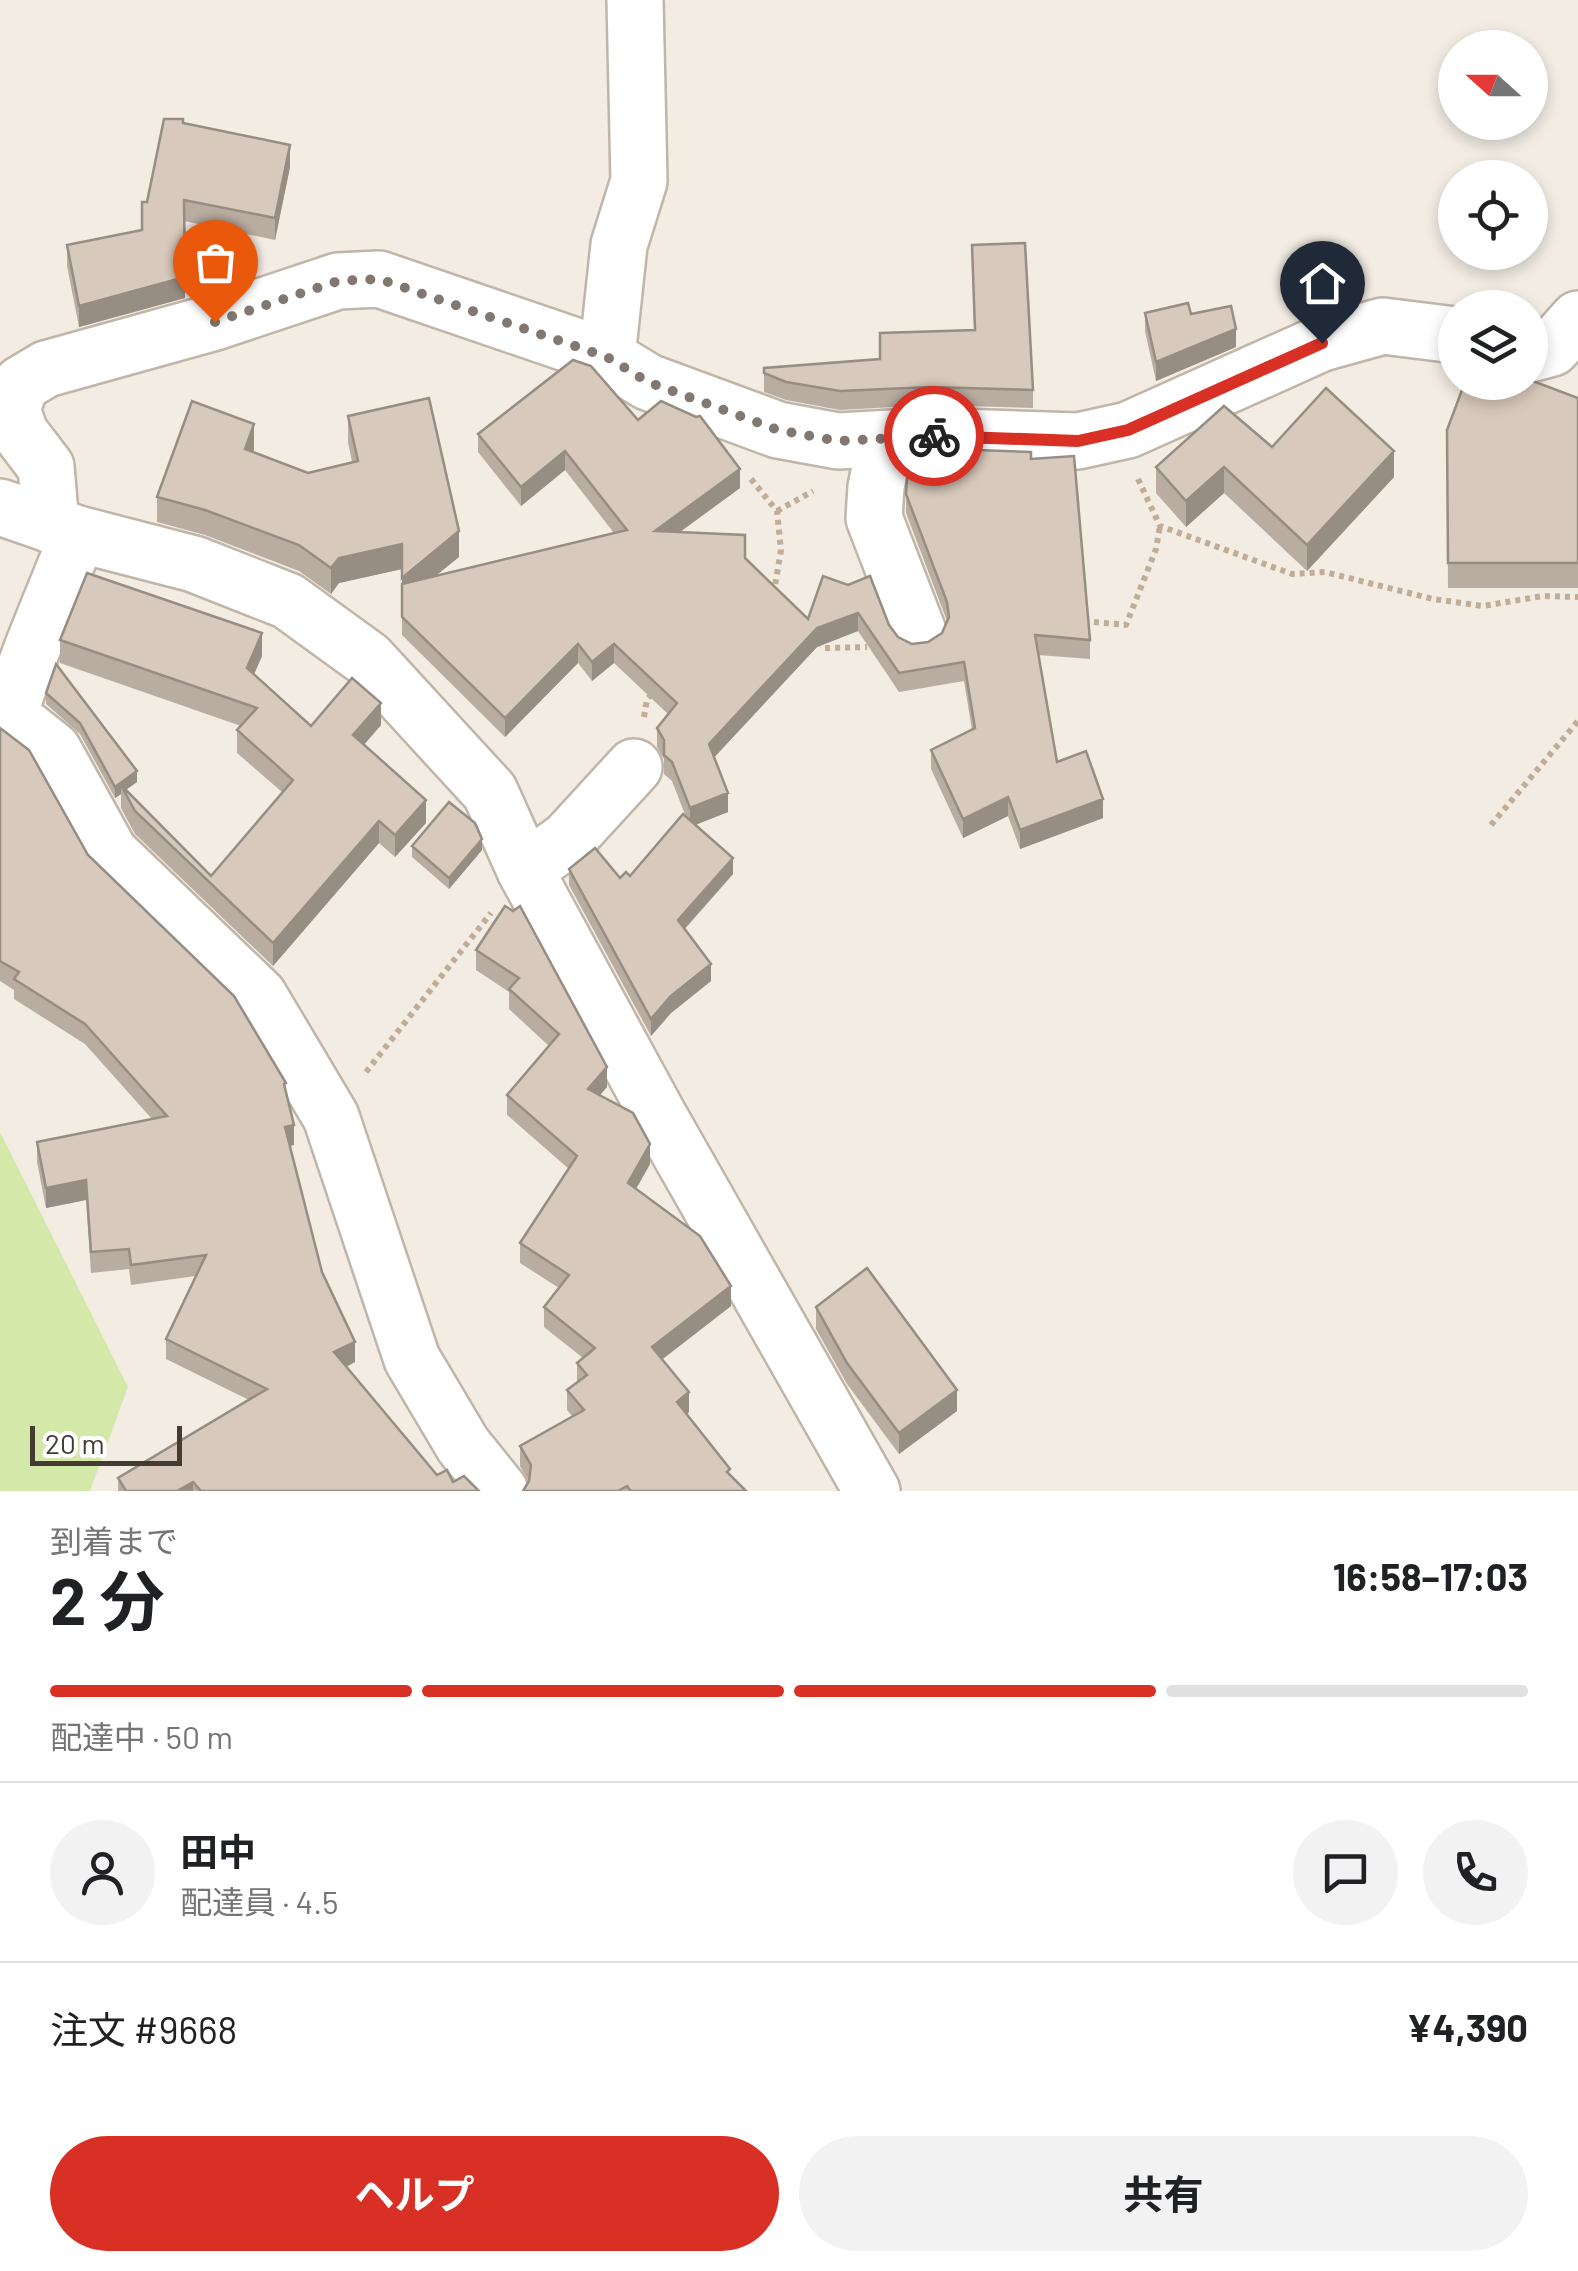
<!DOCTYPE html>
<html lang="ja">
<head>
<meta charset="utf-8">
<style>
  body { margin:0; font-family:Barlow,"Noto Sans JP",sans-serif; background:#f2f2f2; color:#202124; height:100vh; display:flex; flex-direction:column; font-size:38px; white-space:nowrap }
  * { box-sizing:border-box; margin:0 }
  p { font-size:32px; color:#757577 }
  .icon { flex:none; width:55px; height:55px; fill:none; stroke:currentColor; stroke-width:2; stroke-linecap:round; stroke-linejoin:round }
  .map { position:relative; height:1491px; overflow:hidden }
  .drawer { display:flex; flex-direction:column; background:#fff; flex:1 }
  .drawer>* { flex:none }
  .needle { width:65px; rotate:291deg }
  .fabs { position:absolute; left:1438px; top:30px; display:grid; gap:20px }
  .fabs a { display:grid; place-items:center; width:110px; height:110px; border-radius:50%; background:#fff; box-shadow:0 5px 15px #0003; font-size:50px }
  .scale { position:absolute; left:30px; bottom:25px; width:152px; box-sizing:border-box; padding-left:10px; border:5px solid #443b33; border-top:0; font-size:28px; line-height:35px; white-space:nowrap; color:#443b33; -webkit-text-stroke:8px #fff; paint-order:stroke }
  .pin { position:absolute; display:grid; place-items:center; width:85px; height:85px; color:#fff; margin:-102px -42px; border-radius:50% 50% 50% 0; rotate:-45deg; box-shadow:0 0 10px #0007 }
  .pin .icon { rotate:45deg }
  .courier { position:absolute; display:grid; place-items:center; width:100px; height:100px; margin:-50px; border:8px solid #d93025; border-radius:50%; background:#fff; color:#222; box-shadow:0 2px 12px #0007 }
  .overview em { font-style:normal; font-weight:700 }
  .overview div { display:flex; flex-direction:column-reverse }
  .overview { display:flex; align-items:center; justify-content:space-between; height:170px; padding:0 50px }
  h1 { font-size:65px; font-weight:700; line-height:75px }
  .bar { display:grid; grid-template-columns:repeat(4,1fr); gap:15px 10px; align-content:center; height:120px; padding:0 50px }
  .bar i { height:12px; border-radius:8px; background:#e0e0e0 }
  .bar .active { background:#d93025 }
  .bar p { grid-column:span 4 }
  .line { display:flex; align-items:center; gap:25px; padding:0 50px; border-top:2px solid #e0e0e0 }
  .line div { flex:1 }
  .round { display:grid; place-items:center; flex:none; width:105px; height:105px; border-radius:52px; background:#f2f2f2 }
  .primary-button { display:flex; gap:20px; margin-top:auto; padding:20px 50px }
  .primary-button a { flex:1; height:115px; border-radius:60px; background:#d93025; color:#fff; font-size:40px; font-weight:700; line-height:115px; text-align:center }
  .primary-button a+a { background:#f2f2f2; color:#202124 }
  .map>svg:first-child { display:block }
</style>
</head>
<body>
<div class="map">
<svg width="1578" height="1491" viewBox="0 0 1578 1491">
  <rect width="100%" height="100%" fill="#f2ece3"/>
  <!-- green -->
  <path fill="#d4e9a9" d="M0 1132 128 1387 90 1491H0Z"/>
  <g fill="none" stroke-linecap="round" stroke-linejoin="round">
    <defs>
      <g id="minor">
        <path d="M1530 354 1552 348 1578 319"/>
        <path d="M607 357 619 245 639 181 635 0"/>
        <path d="M886 439 876 487 874 518 918 632"/>
        <path d="M0 507 78 534 194 564 288 601 368 659 490 792 525 870 657 1113 872 1491"/>
        <path d="M51 525 46 467 20 433 12 409 21 384 46 369 215 322 338 281 379 279 607 357 648 382 778 430 838 441 929 436 1078 441 1128 430 1322 343 1383 326 1455 335"/>
        <path d="M0 708 53 750 110 853 259 996 331 1117 412 1359 463 1445 500 1491"/>
        <path d="M10 713C28 652 55 595 78 534"/>
        <path d="M525 870 568 839 634 767"/>
      </g>
    </defs>
    <!-- minor casing -->
    <use href="#minor" stroke="#c1b5a8" stroke-width="60"/>
    <!-- path -->
    <g stroke="#c1ac96" stroke-width="6" stroke-dasharray="5 5" stroke-linecap="butt">
      <path d="M751 479 777 511 781 550 774 592"/>
      <path d="M1138 479 1160 526 1292 574 1325 572 1433 599 1483 606 1543 596 1578 597"/>
      <path d="M777 511 813 491"/>
      <path d="M1084 621 1126 625 1156 549 1160 526"/>
      <path d="M818 641 825 648 867 647"/>
      <path d="M644 717 647 699 654 692"/>
      <path d="M1491 825 1578 721"/>
      <path d="M366 1072 491 913"/>
    </g>
    <!-- minor -->
    <use href="#minor" stroke="#fff" stroke-width="55"/>
  </g>
  <!-- wall -->
  <g fill="#b9ada1">
    <path d="M183 123 290 167 275 240 184 221 185 298 79 327 67 266V245L142 231Z"/>
    <path d="M972 245 1033 390V408L930 405 840 410 786 400 764 392V368L880 359 975 330Z"/>
    <path d="M1145 313 1191 314 1236 347 1156 381 1145 331Z"/>
    <path d="M1578 398V588H1448L1447 430Z"/>
    <path d="M348 416 459 557 435 576 614 533 565 470 521 506 478 452V434L638 420 740 488 680 532 745 559 808 619 823 576 889 625 898 637 912 644 928 642 942 633 947 621 906 513V494L1031 459 1090 640V659L1038 655 1057 762 1103 818 1020 849 1008 816 963 838 931 769V750L972 730 964 681 899 692 858 631 817 647 714 757 728 812 695 825 733 874 685 929 711 981 671 1013 651 1036 569 885V869L620 878 630 876 686 817 672 781 664 774V759L657 747V728L668 714 614 663 592 681 578 663 505 737 402 635V569L339 583 331 594 299 571 205 535 157 522V497L254 449 253 452 308 473 352 462 348 442Z"/>
    <path d="M1272 447 1394 477 1307 571 1224 493 1186 527 1156 493V467Z"/>
    <path d="M60 640 262 656 254 674 311 726 381 725 364 745 426 823 395 857 379 843 273 966 135 834 121 808V794L115 798 80 734 46 704V693L56 664 137 782 126 790 211 876 282 792 237 753V730L241 726 60 663Z"/>
    <path d="M0 728 88 855 286 1094 294 1145 289 1146 322 1272 355 1362 346 1367 437 1475 479 1491H118V1478L249 1400 166 1359V1339L195 1276 131 1285 129 1269 91 1273 86 1200 46 1208 37 1162V1142L152 1119 85 1044 14 999V990L0 981Z"/>
    <path d="M412 846 482 850 449 889 412 857Z"/>
    <path d="M505 906 607 1087 600 1095 650 1164 636 1189 731 1306 663 1359 689 1412 687 1414 730 1475 746 1491H523L529 1482 520 1466V1446L572 1416 567 1410V1390L577 1383V1363L583 1358 544 1327V1307L559 1288 520 1263V1243L569 1169 507 1115V1095L549 1046 509 1009V992L476 970V950Z"/>
    <path d="M816 1307 957 1411 899 1454 847 1384 816 1329Z"/>
  </g>
  <!-- shaded-wall -->
  <g fill="#968d83">
    <path d="M290 145V167L275 240V218Z"/>
    <path d="M185 277V298L79 327V306Z"/>
    <path d="M1236 329V347L1156 381V362Z"/>
    <path d="M254 424V449L245 475V449Z"/>
    <path d="M565 451V470L521 506V487Z"/>
    <path d="M1394 451V477L1307 571V545Z"/>
    <path d="M1224 467V493L1186 527V501Z"/>
    <path d="M740 469V488L655 550V531Z"/>
    <path d="M459 531V557L402 603V578Z"/>
    <path d="M402 544V569L339 583 331 594V568L339 558Z"/>
    <path d="M858 613V631L817 647 709 763V744L817 628Z"/>
    <path d="M262 633V656L247 690V668Z"/>
    <path d="M578 644V663L505 737V718Z"/>
    <path d="M614 644V663L592 681V662Z"/>
    <path d="M381 703V725L353 757V735Z"/>
    <path d="M137 771V782L124 791 121 785V794L115 798V787Z"/>
    <path d="M728 793V812L690 827V808Z"/>
    <path d="M1008 797V816L963 838V819Z"/>
    <path d="M1103 799V818L1020 849V830Z"/>
    <path d="M426 800V823L395 857V835Z"/>
    <path d="M379 821V843L273 966V943Z"/>
    <path d="M482 839V850L449 889V878Z"/>
    <path d="M733 858V874L678 936V920Z"/>
    <path d="M711 964V981L671 1013 651 1036V1019L671 996Z"/>
    <path d="M607 1067V1087L588 1109V1089Z"/>
    <path d="M294 1125V1145L285 1147V1127Z"/>
    <path d="M650 1144V1164L628 1203V1183Z"/>
    <path d="M86 1180V1200L46 1208V1188Z"/>
    <path d="M731 1286V1306L652 1367V1347Z"/>
    <path d="M355 1342V1362L334 1373V1352Z"/>
    <path d="M957 1390V1411L899 1454V1433Z"/>
    <path d="M689 1392V1412L677 1422V1402Z"/>
    <path d="M193 1482V1491H177Z"/>
  </g>
  <!-- building -->
  <g fill="#d7c9bb" stroke="#968d83" stroke-width="2.5">
    <path d="M164 119H183V123L290 145 275 218 184 200 185 277 79 306 67 245 142 230V202H147Z"/>
    <path d="M1025 243 1033 390 930 387 840 391 786 382 764 373V368L880 359V333L975 330 972 245Z"/>
    <path d="M1188 303 1191 314 1231 306 1236 329 1156 362 1145 313Z"/>
    <path d="M573 360 591 366 638 420 661 401 696 417 700 416 740 469 655 531 745 535V558L808 619 823 576 848 585 870 576 889 625 898 637 912 644 928 642 942 633 949 617 947 602 906 494 907 478 977 450 1031 452V459L1074 456 1090 640 1035 635 1057 762 1086 751 1103 799 1020 830 1008 797 963 819 931 750 975 728 964 662 899 673 858 613 817 628 709 744 728 793 690 808 672 762 664 755V740L657 728 677 703 614 644 592 662 578 644 505 718 402 617V584L627 530 565 451 521 487 478 434Z"/>
    <path d="M1530 380 1578 398V563H1448L1447 430 1465 382H1530Z"/>
    <path d="M1326 388 1394 451 1307 545 1224 467 1186 501 1156 467 1224 406 1272 447Z"/>
    <path d="M429 398 459 531 402 578V544L339 558 331 568 299 545 205 510 157 497 192 401 254 424 245 449 308 473 358 461 348 416Z"/>
    <path d="M87 573 262 633 247 668 311 726 352 678 381 703 353 735 426 800 395 835 379 821 273 943 135 811 121 785 211 876 293 780 237 730 257 708 60 640Z"/>
    <path d="M56 664 137 771 115 787 80 723 46 693Z"/>
    <path d="M0 728 29 750 88 855 234 996 286 1083 284 1084 294 1125 285 1127 322 1272 355 1342 334 1352 437 1475 447 1470 453 1482 464 1476 479 1491H201L193 1482 177 1491H126L118 1478 267 1389 166 1339 206 1255 131 1265 129 1249 91 1252 86 1180 46 1188 37 1142 167 1116 85 1024 14 979 19 972 0 961Z"/>
    <path d="M449 802 475 823 482 839 449 878 412 846Z"/>
    <path d="M683 814 733 858 678 920 711 964 671 996 651 1019 569 869 595 848 620 878 626 872 630 876Z"/>
    <path d="M505 906 513 911 520 906 607 1067 588 1089 633 1113 650 1144 628 1183 700 1236 731 1286 652 1347 689 1392 677 1402 730 1469 727 1472 746 1491H631L627 1486 618 1491H523L529 1481 531 1465 520 1446 584 1410 567 1390 587 1375 577 1363 595 1348 544 1307 569 1275 520 1243 577 1156 507 1095 559 1034 509 989 519 978 476 950Z"/>
    <path d="M867 1268 957 1390 899 1433 847 1363 816 1307Z"/>
  </g>
  <g fill="none" stroke-linecap="round" stroke-linejoin="round">
    <!-- done -->
    <path stroke="#817971" stroke-width="10" stroke-dasharray="0 18" d="M215 322 338 281 379 279 607 357 648 382 778 430 838 441 934 436"/>
    <!-- route -->
    <path stroke="#d93025" stroke-width="12" d="M934 436 1078 441 1128 430 1322 343"/>
  </g>
</svg>
<div class="fabs">
<a><svg class="needle" viewBox="-14 -14 28 28"><path d="M0-13l5 13h-10z" fill="#e53935"/><path d="M0 13l5-13h-10z" fill="#757577"/></svg></a>
<a><svg class="icon" aria-label="locate" viewBox="0 0 24 24"><circle cx="12" cy="12" r="6"/><path d="M12 2v4M12 18v4M2 12h4M18 12h4"/></svg></a>
<a><svg class="icon" aria-label="layers" viewBox="0 0 24 24"><path d="M12 4l9 5-9 5-9-5zM3 14l9 5 9-5"/></svg></a>
</div>
<div class="scale">20 m</div>
<div class="pin" style="left:215px;top:322px;background:#ea580c"><svg class="icon" aria-label="bag" viewBox="0 0 24 24"><path d="M5 8h14l-1 12H6zM9 8a3 3 0 0 1 6 0"/></svg></div>
<div class="pin" style="left:1322px;top:343px;background:#1f2937"><svg class="icon" aria-label="home" viewBox="0 0 24 24"><path d="M3 11l9-7 9 7M6 9v11h12V9"/></svg></div>
<div class="courier" style="left:934px;top:436px"><svg class="icon" aria-label="bike" viewBox="0 0 24 24"><circle cx="6" cy="16" r="4"/><circle cx="18" cy="16" r="4"/><path d="M6 16l4-8h5l3 8M10 8l3 8H6M13 5h3"/></svg></div>
</div>
<section class="drawer">
<div class="overview"><div><h1>2 分</h1><p>到着まで</p></div><em>16:58–17:03</em></div>
<div class="bar"><i class="active"></i><i class="active"></i><i class="active"></i><i></i><p>配達中 · 50 m</p></div>
<div class="line" style="height:180px"><a class="round"><svg class="icon" aria-label="person" viewBox="0 0 24 24"><circle cx="12" cy="8" r="4"/><path d="M4 21q1-7 8-7t8 7"/></svg></a><div><b>田中</b><p>配達員 · 4.5</p></div><a class="round"><svg class="icon" aria-label="chat" viewBox="0 0 24 24"><path d="M4 5h16v11H9l-5 4z"/></svg></a><a class="round"><svg class="icon" aria-label="phone" viewBox="0 0 24 24"><path d="M5 4h4l2 5-3 2q2 4 5 5l2-3 5 2v4C11 20 4 13 5 4z"/></svg></a></div>
<div class="line" style="height:130px"><div>注文 #9668</div><b>¥4,390</b></div>
<div class="primary-button"><a>ヘルプ</a><a>共有</a></div>
</section>
</body>
</html>
